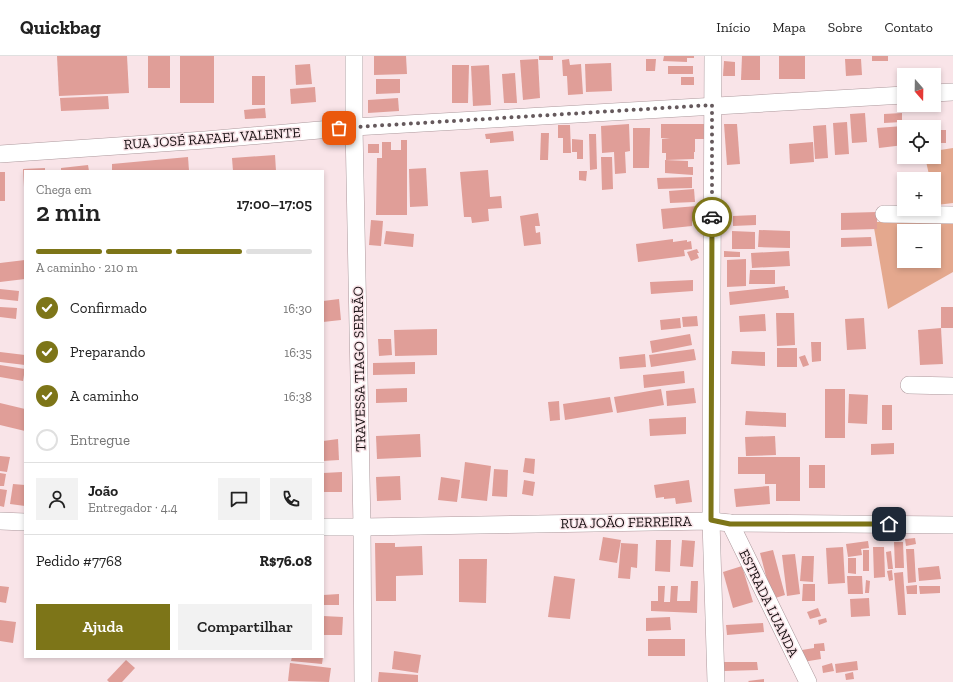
<!DOCTYPE html>
<html lang="pt">
<head>
<meta charset="utf-8">
<style>
  body { margin:0; font-family:"Zilla Slab",serif; background:#f2f2f2; color:#222; height:100vh; display:flex; flex-direction:column; font-size:15px; white-space:nowrap }
  * { box-sizing:border-box; margin:0 }
  p { font-size:13px; color:#767676 }
  .icon { flex:none; width:22px; height:22px; fill:none; stroke:currentColor; stroke-width:2; stroke-linecap:round; stroke-linejoin:round }
  .map { position:relative; flex:1; overflow:hidden }
  .details { position:absolute; left:24px; top:114px; width:300px; height:488px; display:flex; flex-direction:column; background:#fff; border-radius:0px; box-shadow:0 2px 6px #0003 }
  .details>* { flex:none }
  .needle { width:26px; rotate:160deg }
  .controls { position:absolute; left:897px; top:12px; display:grid; gap:8px }
  .controls a { display:grid; place-items:center; width:44px; height:44px; border-radius:0px; background:#fff; box-shadow:0 2px 6px #0003; font-size:20px }
  .pin { position:absolute; display:grid; place-items:center; width:34px; height:34px; color:#fff; margin:-17px; border-radius:8px; box-shadow:0 2px 6px #0006 }
  .courier { position:absolute; display:grid; place-items:center; width:40px; height:40px; margin:-20px; border:3px solid #7d7518; border-radius:50%; background:#fff; color:#222; box-shadow:0 1px 5px #0007 }
  .headline em { font-style:normal; font-weight:600 }
  .headline div { display:flex; flex-direction:column-reverse }
  .headline { display:flex; align-items:center; justify-content:space-between; height:68px; padding:0 12px }
  h1 { font-size:26px; font-weight:600; line-height:30px }
  .bar { display:grid; grid-template-columns:repeat(4,1fr); gap:6px 4px; align-content:center; height:48px; padding:0 12px }
  .bar i { height:5px; border-radius:3px; background:#e0e0e0 }
  .bar .active { background:#7d7518 }
  .bar p { grid-column:span 4 }
  .line { display:flex; align-items:center; gap:10px; padding:0 12px; border-top:1px solid #e0e0e0 }
  .line div { flex:1 }
  .round { display:grid; place-items:center; flex:none; width:42px; height:42px; border-radius:0px; background:#f2f2f2 }
  ol { padding:0 12px; list-style:none }
  li { display:flex; align-items:center; gap:12px; height:44px }
  li p { margin-inline-start:auto }
  li .icon { padding:4px; border-radius:50%; background:#7d7518; color:#fff; stroke-width:4 }
  li:last-child { color:#767676 }
  li i { width:22px; height:22px; border:2px solid #e0e0e0; border-radius:50% }
  .action { display:flex; gap:8px; margin-top:auto; padding:8px 12px }
  .action a { flex:1; height:46px; border-radius:0px; background:#7d7518; color:#fff; font-size:16px; font-weight:600; line-height:46px; text-align:center }
  .action a+a { background:#f2f2f2; color:#222 }
  header { display:flex; align-items:center; gap:24px; box-sizing:border-box; height:56px; padding:0 20px; background:#fff; border-bottom:1px solid #e0e0e0 }
  header strong { font-size:19px }
  nav { display:flex; gap:22px; margin-inline-start:auto; font-size:14px }
  .map>svg:first-child { display:block }
</style>
</head>
<body>
<header>
<strong>Quickbag</strong>
<nav><a>Início</a><a>Mapa</a><a>Sobre</a><a>Contato</a></nav>
</header>
<div class="map">
<svg width="953" height="626" viewBox="0 0 953 626">
  <rect width="100%" height="100%" fill="#f9e4e8"/>
  <!-- forest -->
  <g fill="#e4a88e" fill-rule="evenodd">
    <path d="M953 92V147L937 149 934 136V123H930L925 101H934V95Z"/>
    <path d="M873 166H953V216L888 253ZM904 175H934V205H904Z"/>
  </g>
  <!-- building -->
  <g fill="#e09e98">
    <path d="M57 0H127L129 37 59 40Z"/>
    <rect x="148" y="0" width="22" height="32"/>
    <rect x="180" y="0" width="34" height="47"/>
    <path d="M374 0H406L407 18 374 19Z"/>
    <rect x="539" y="0" width="14" height="4"/>
    <path d="M664 0H694V2H687V6L663 5Z"/>
    <path d="M742 0H760V24H741Z"/>
    <rect x="779" y="0" width="26" height="23"/>
    <rect x="872" y="0" width="16" height="5"/>
    <path d="M538 3 540 42 523 44 520 4Z"/>
    <path d="M569 3 570 9 581 8 583 38 568 39 567 20H563L562 4Z"/>
    <path d="M646 3H656L655 15H646Z"/>
    <path d="M845 3H861L862 19 846 20Z"/>
    <path d="M724 5 735 6V20H723Z"/>
    <path d="M611 7 612 35 586 36 585 8Z"/>
    <path d="M310 8 312 28 296 29 295 9Z"/>
    <path d="M452 9H469L468 47H452Z"/>
    <path d="M489 9 491 49 473 50 471 10Z"/>
    <rect x="668" y="10" width="25" height="8"/>
    <path d="M515 17 517 47H504L502 18Z"/>
    <rect x="252" y="20" width="13" height="29"/>
    <rect x="681" y="21" width="13" height="8"/>
    <path d="M376 23H400V37L376 38Z"/>
    <path d="M315 31 316 46 291 48 290 33Z"/>
    <path d="M108 40 109 53 61 55 60 42Z"/>
    <path d="M398 42 399 55 368 57V44Z"/>
    <path d="M265 52 266 62 245 63 244 54Z"/>
    <path d="M865 57 867 86 852 87 850 58Z"/>
    <path d="M902 57V66L884 67V58Z"/>
    <path d="M847 66 849 98 835 99 833 67Z"/>
    <path d="M629 68 630 95 625 96 626 117 615 118 614 96 602 97 601 70Z"/>
    <path d="M661 68H705L704 83H695V96H694V103L666 104V97H662V83H670L661 82Z"/>
    <path d="M724 68H737L740 108 727 109Z"/>
    <path d="M558 69H570L571 97H563V82H558Z"/>
    <path d="M826 69 828 102 815 103 813 70Z"/>
    <path d="M903 70 904 89 879 92 877 72Z"/>
    <path d="M633 72H650L649 112H633Z"/>
    <rect x="937" y="74" width="9" height="13"/>
    <path d="M513 75 514 85 490 87V83H486L485 78Z"/>
    <path d="M541 77H549L548 104H540Z"/>
    <path d="M589 78H596L597 113 590 114Z"/>
    <path d="M572 83 583 84V103H577V96H572Z"/>
    <path d="M401 84H407V159H376L377 102H382V86H391V94H401Z"/>
    <path d="M813 86 814 106 790 108 789 88Z"/>
    <rect x="368" y="88" width="11" height="9"/>
    <path d="M275 99 276 115H233L232 102Z"/>
    <path d="M188 101 189 115H112V108Z"/>
    <path d="M601 101H612L613 133 602 134Z"/>
    <path d="M665 104 688 105V111H693V119L665 117Z"/>
    <path d="M88 109 89 115H61V112Z"/>
    <path d="M45 112V115H25V130L24 131 23 113Z"/>
    <path d="M426 112 428 150 410 151 409 113Z"/>
    <path d="M488 114 490 141 501 140 502 152 488 153 489 165 472 167 471 161H464L460 116Z"/>
    <path d="M579 115H587L586 125 579 124Z"/>
    <rect x="0" y="116" width="5" height="29"/>
    <path d="M692 121V132L658 133 657 122Z"/>
    <path d="M694 133 695 146 670 147 669 135Z"/>
    <path d="M697 150 698 164 692 165V170L663 173 661 153Z"/>
    <path d="M877 156V173L841 174V157Z"/>
    <path d="M538 157 540 170H535L536 177 540 176 541 188 524 190 520 160Z"/>
    <path d="M756 159V169L733 170V160Z"/>
    <path d="M371 164 383 165 381 190 369 189Z"/>
    <path d="M759 174 790 175V192L758 191Z"/>
    <path d="M386 175 414 178 413 191 384 188Z"/>
    <path d="M732 175 755 176V193H732Z"/>
    <path d="M871 181 872 190 841 191V182Z"/>
    <path d="M673 183V186L687 184V186L691 185 692 193 684 194 685 200 638 206 636 188Z"/>
    <path d="M697 193 699 197H697L699 202 691 205 687 196Z"/>
    <path d="M724 195 740 196V201H724Z"/>
    <path d="M789 195 790 210 752 212 751 197Z"/>
    <path d="M746 203V230L727 231V204Z"/>
    <path d="M25 204V223L0 226V207Z"/>
    <path d="M750 214H775V228H749Z"/>
    <path d="M693 224V235L651 238 650 226Z"/>
    <path d="M785 230V234H788L789 242 730 249 729 236Z"/>
    <path d="M0 233 19 235 18 245 0 243Z"/>
    <path d="M339 243 341 264 323 266V245Z"/>
    <path d="M0 251 17 252 16 263 0 261Z"/>
    <rect x="941" y="251" width="12" height="21"/>
    <path d="M776 257H794L795 289 777 290Z"/>
    <path d="M765 258 766 275 740 276 739 260Z"/>
    <path d="M697 260 698 270 683 271 682 261Z"/>
    <path d="M680 262 681 272 661 274 660 264Z"/>
    <path d="M864 262 866 293 847 294 845 263Z"/>
    <path d="M941 272 943 308 920 309 918 274Z"/>
    <path d="M437 273V299L395 300 394 274Z"/>
    <path d="M690 278 692 289 652 297 650 285Z"/>
    <path d="M378 283H391L392 299 379 300Z"/>
    <path d="M811 286H821V305L812 306Z"/>
    <rect x="777" y="292" width="20" height="19"/>
    <path d="M694 293 696 304 651 311 649 299Z"/>
    <path d="M732 295 765 296V310L731 308Z"/>
    <path d="M0 296 25 299V309L0 306Z"/>
    <path d="M645 298 646 311 620 313 619 301Z"/>
    <path d="M805 299 809 309 803 311 799 301Z"/>
    <path d="M415 306V318L373 319V307Z"/>
    <path d="M0 309 25 313 23 325 0 321Z"/>
    <path d="M684 315 685 327 644 332 643 319Z"/>
    <path d="M407 332V346L376 347V333Z"/>
    <path d="M694 332 696 347 667 350 666 335Z"/>
    <path d="M661 333 664 349 617 357 614 341Z"/>
    <rect x="825" y="333" width="20" height="49"/>
    <path d="M849 338 868 339 867 368 848 367Z"/>
    <path d="M610 341 613 356 565 364 563 348Z"/>
    <path d="M559 345 560 364 550 365 548 346Z"/>
    <path d="M0 347 25 353V375L0 369Z"/>
    <rect x="882" y="349" width="10" height="25"/>
    <path d="M746 355 786 357V371L745 369Z"/>
    <path d="M686 361V378L650 380 649 363Z"/>
    <path d="M420 378 421 401 377 403 376 380Z"/>
    <path d="M775 380 776 399 746 400 745 381Z"/>
    <path d="M338 383 339 404 323 405V385Z"/>
    <path d="M894 387V398L871 399V388Z"/>
    <path d="M0 400 10 401 7 416 0 415Z"/>
    <path d="M738 401H800V445H776V428H765V418H738Z"/>
    <path d="M525 402 535 403 534 418 523 416Z"/>
    <path d="M465 406 491 410 487 445 461 442Z"/>
    <rect x="809" y="409" width="16" height="23"/>
    <path d="M494 413 508 414 507 441 492 440Z"/>
    <path d="M342 416V436H323V417Z"/>
    <path d="M0 417 6 418 4 430H0Z"/>
    <path d="M400 420 401 444 377 445 376 421Z"/>
    <path d="M441 421 460 424 457 446 438 444Z"/>
    <path d="M524 424 535 426 533 440 522 438Z"/>
    <path d="M689 424 692 446 676 448 675 442 664 443V441L656 442 654 429Z"/>
    <path d="M13 428 25 429V450L10 448Z"/>
    <path d="M769 430 770 448 736 451 734 433Z"/>
    <path d="M0 433 7 434 4 451 0 450Z"/>
    <path d="M603 481 621 484 617 507 599 504Z"/>
    <path d="M915 482 916 488 906 490 905 483Z"/>
    <path d="M656 484H671L670 516 655 515Z"/>
    <path d="M682 484 695 485 693 511 680 510Z"/>
    <path d="M868 485 869 492 861 493 862 499 848 501 846 488Z"/>
    <path d="M894 486H903L904 512H895Z"/>
    <path d="M375 487H395V491L422 490 423 519 396 520V545H376Z"/>
    <path d="M621 487 638 488 637 512 631 511 630 523 618 522Z"/>
    <path d="M843 491 845 527 828 528 826 492Z"/>
    <path d="M873 491H884L885 521 874 522Z"/>
    <path d="M906 493H914L916 526 908 527Z"/>
    <path d="M773 494 785 539 772 543 760 497Z"/>
    <rect x="863" y="494" width="6" height="21"/>
    <path d="M891 495 893 513H888L886 496Z"/>
    <path d="M795 498 800 538 787 540 782 499Z"/>
    <path d="M802 500H814L813 526 800 525Z"/>
    <path d="M848 502H856V518L848 517Z"/>
    <path d="M459 503H487L486 547 459 546Z"/>
    <path d="M742 510 753 546 733 552 723 516Z"/>
    <path d="M939 510 941 523 919 525 918 512Z"/>
    <path d="M892 514 893 524 889 525 887 515Z"/>
    <path d="M903 516 906 559H898L894 517Z"/>
    <path d="M554 520 575 523 570 563 548 561Z"/>
    <path d="M847 520H862L863 538H848Z"/>
    <path d="M866 524 870 525 869 537H865Z"/>
    <path d="M691 525H698L697 557 651 555V545H658V530H665L664 546H670L671 530H678L677 545H690Z"/>
    <path d="M803 528H815V545H802Z"/>
    <path d="M917 529V538H907L906 530Z"/>
    <path d="M0 530 9 531 6 547 0 546Z"/>
    <path d="M919 530H940V537L920 538Z"/>
    <path d="M339 538V549H323V539Z"/>
    <path d="M869 542 870 560 851 561 850 543Z"/>
    <path d="M818 552 821 560 810 563 807 556Z"/>
    <path d="M323 560 343 561 342 579H323Z"/>
    <path d="M670 561 671 574 646 575V562Z"/>
    <path d="M826 562 827 566 819 569 818 564Z"/>
    <path d="M0 564 16 566 13 587 0 585Z"/>
    <path d="M763 567 764 576 727 579 726 569Z"/>
    <rect x="648" y="583" width="37" height="17"/>
    <path d="M824 587 825 595H820L821 603 803 606 802 594 814 592V588Z"/>
    <path d="M394 595 421 599 418 617 392 613Z"/>
    <path d="M292 601H323L322 608 291 605Z"/>
    <path d="M126 604 135 612 122 626H109L107 624Z"/>
    <path d="M857 605 858 614 836 617 835 608Z"/>
    <path d="M724 606H757L758 614 724 615Z"/>
    <path d="M290 607 331 612 329 626 288 625Z"/>
    <path d="M832 607 834 615 823 617 822 610Z"/>
    <path d="M379 616 418 619V626H378Z"/>
    <path d="M853 616 854 623 846 624 845 618Z"/>
    <path d="M764 623V626H749L748 625Z"/>
  </g>
  <g fill="none" stroke-linecap="round" stroke-linejoin="round">
    <defs>
      <g id="minor">
        <path d="M354 0V71L362 471 363 626"/>
        <path d="M713 0 711 465 716 626"/>
        <path d="M934 37 953 36"/>
        <path d="M0 98 205 84 354 71 904 39"/>
        <path d="M884 158 953 159"/>
        <path d="M909 329 953 330"/>
        <path d="M0 465 25 466"/>
        <path d="M730 467 808 626"/>
        <path d="M323 471H362L711 465 730 467 953 469"/>
      </g>
    </defs>
    <!-- minor casing -->
    <use href="#minor" stroke="#ad999d" stroke-width="18"/>
    <!-- minor -->
    <use href="#minor" stroke="#fff" stroke-width="17"/>
  </g>
  <g fill="none" stroke-linecap="round" stroke-linejoin="round">
    <!-- done -->
    <path stroke="#65595c" stroke-width="4" stroke-dasharray="0 7.2" d="M339 72 712 49V161"/>
    <!-- route -->
    <path stroke="#7d7518" stroke-width="5" d="M712 161 711 464 730 468H889"/>
  </g>
  <g text-anchor="middle" stroke-width="3" stroke-linejoin="round" paint-order="stroke">
    <!-- street labels -->
    <g font-size="14" fill="#150e10" stroke="#f9e4e8">
      <text transform="translate(212 82) rotate(-4)" y="5">RUA JOSÉ RAFAEL VALENTE</text>
      <text transform="translate(359 313) rotate(-91)" y="5">TRAVESSA TIAGO SERRÃO</text>
      <text transform="translate(626 466) rotate(-1)" y="5">RUA JOÃO FERREIRA</text>
      <text transform="translate(769 547) rotate(64)" y="5">ESTRADA LUANDA</text>
    </g>
  </g>
</svg>
<div class="controls">
<a><svg class="needle" viewBox="-14 -14 28 28"><path d="M0-13l5 13h-10z" fill="#e53935"/><path d="M0 13l5-13h-10z" fill="#767676"/></svg></a>
<a><svg class="icon" aria-label="locate" viewBox="0 0 24 24"><circle cx="12" cy="12" r="6"/><path d="M12 2v4M12 18v4M2 12h4M18 12h4"/></svg></a>
<a>+</a>
<a>−</a>
</div>
<div class="pin" style="left:339px;top:72px;background:#ea580c"><svg class="icon" aria-label="bag" viewBox="0 0 24 24"><path d="M5 8h14l-1 12H6zM9 8a3 3 0 0 1 6 0"/></svg></div>
<div class="pin" style="left:889px;top:468px;background:#1f2937"><svg class="icon" aria-label="home" viewBox="0 0 24 24"><path d="M3 11l9-7 9 7M6 9v11h12V9"/></svg></div>
<div class="courier" style="left:712px;top:161px"><svg class="icon" aria-label="car" viewBox="0 0 24 24"><path d="M5 17H2v-5l4-1 3-4h7l3 4 3 1v5h-3M9 17h6M6 11h13"/><circle cx="7" cy="17" r="2"/><circle cx="17" cy="17" r="2"/></svg></div>
<section class="details">
<div class="headline"><div><h1>2 min</h1><p>Chega em</p></div><em>17:00–17:05</em></div>
<div class="bar"><i class="active"></i><i class="active"></i><i class="active"></i><i></i><p>A caminho · 210 m</p></div>
<ol>
<li><svg class="icon" aria-label="check" viewBox="0 0 24 24"><path d="M5 12l5 5 9-10"/></svg>Confirmado<p>16:30</p></li>
<li><svg class="icon" aria-label="check" viewBox="0 0 24 24"><path d="M5 12l5 5 9-10"/></svg>Preparando<p>16:35</p></li>
<li><svg class="icon" aria-label="check" viewBox="0 0 24 24"><path d="M5 12l5 5 9-10"/></svg>A caminho<p>16:38</p></li>
<li><i></i>Entregue</li>
</ol>
<div class="line" style="height:72px"><a class="round"><svg class="icon" aria-label="person" viewBox="0 0 24 24"><circle cx="12" cy="8" r="4"/><path d="M4 21q1-7 8-7t8 7"/></svg></a><div><b>João</b><p>Entregador · 4.4</p></div><a class="round"><svg class="icon" aria-label="chat" viewBox="0 0 24 24"><path d="M4 5h16v11H9l-5 4z"/></svg></a><a class="round"><svg class="icon" aria-label="phone" viewBox="0 0 24 24"><path d="M5 4h4l2 5-3 2q2 4 5 5l2-3 5 2v4C11 20 4 13 5 4z"/></svg></a></div>
<div class="line" style="height:52px"><div>Pedido #7768</div><b>R$76.08</b></div>
<div class="action"><a>Ajuda</a><a>Compartilhar</a></div>
</section>
</div>
</body>
</html>
